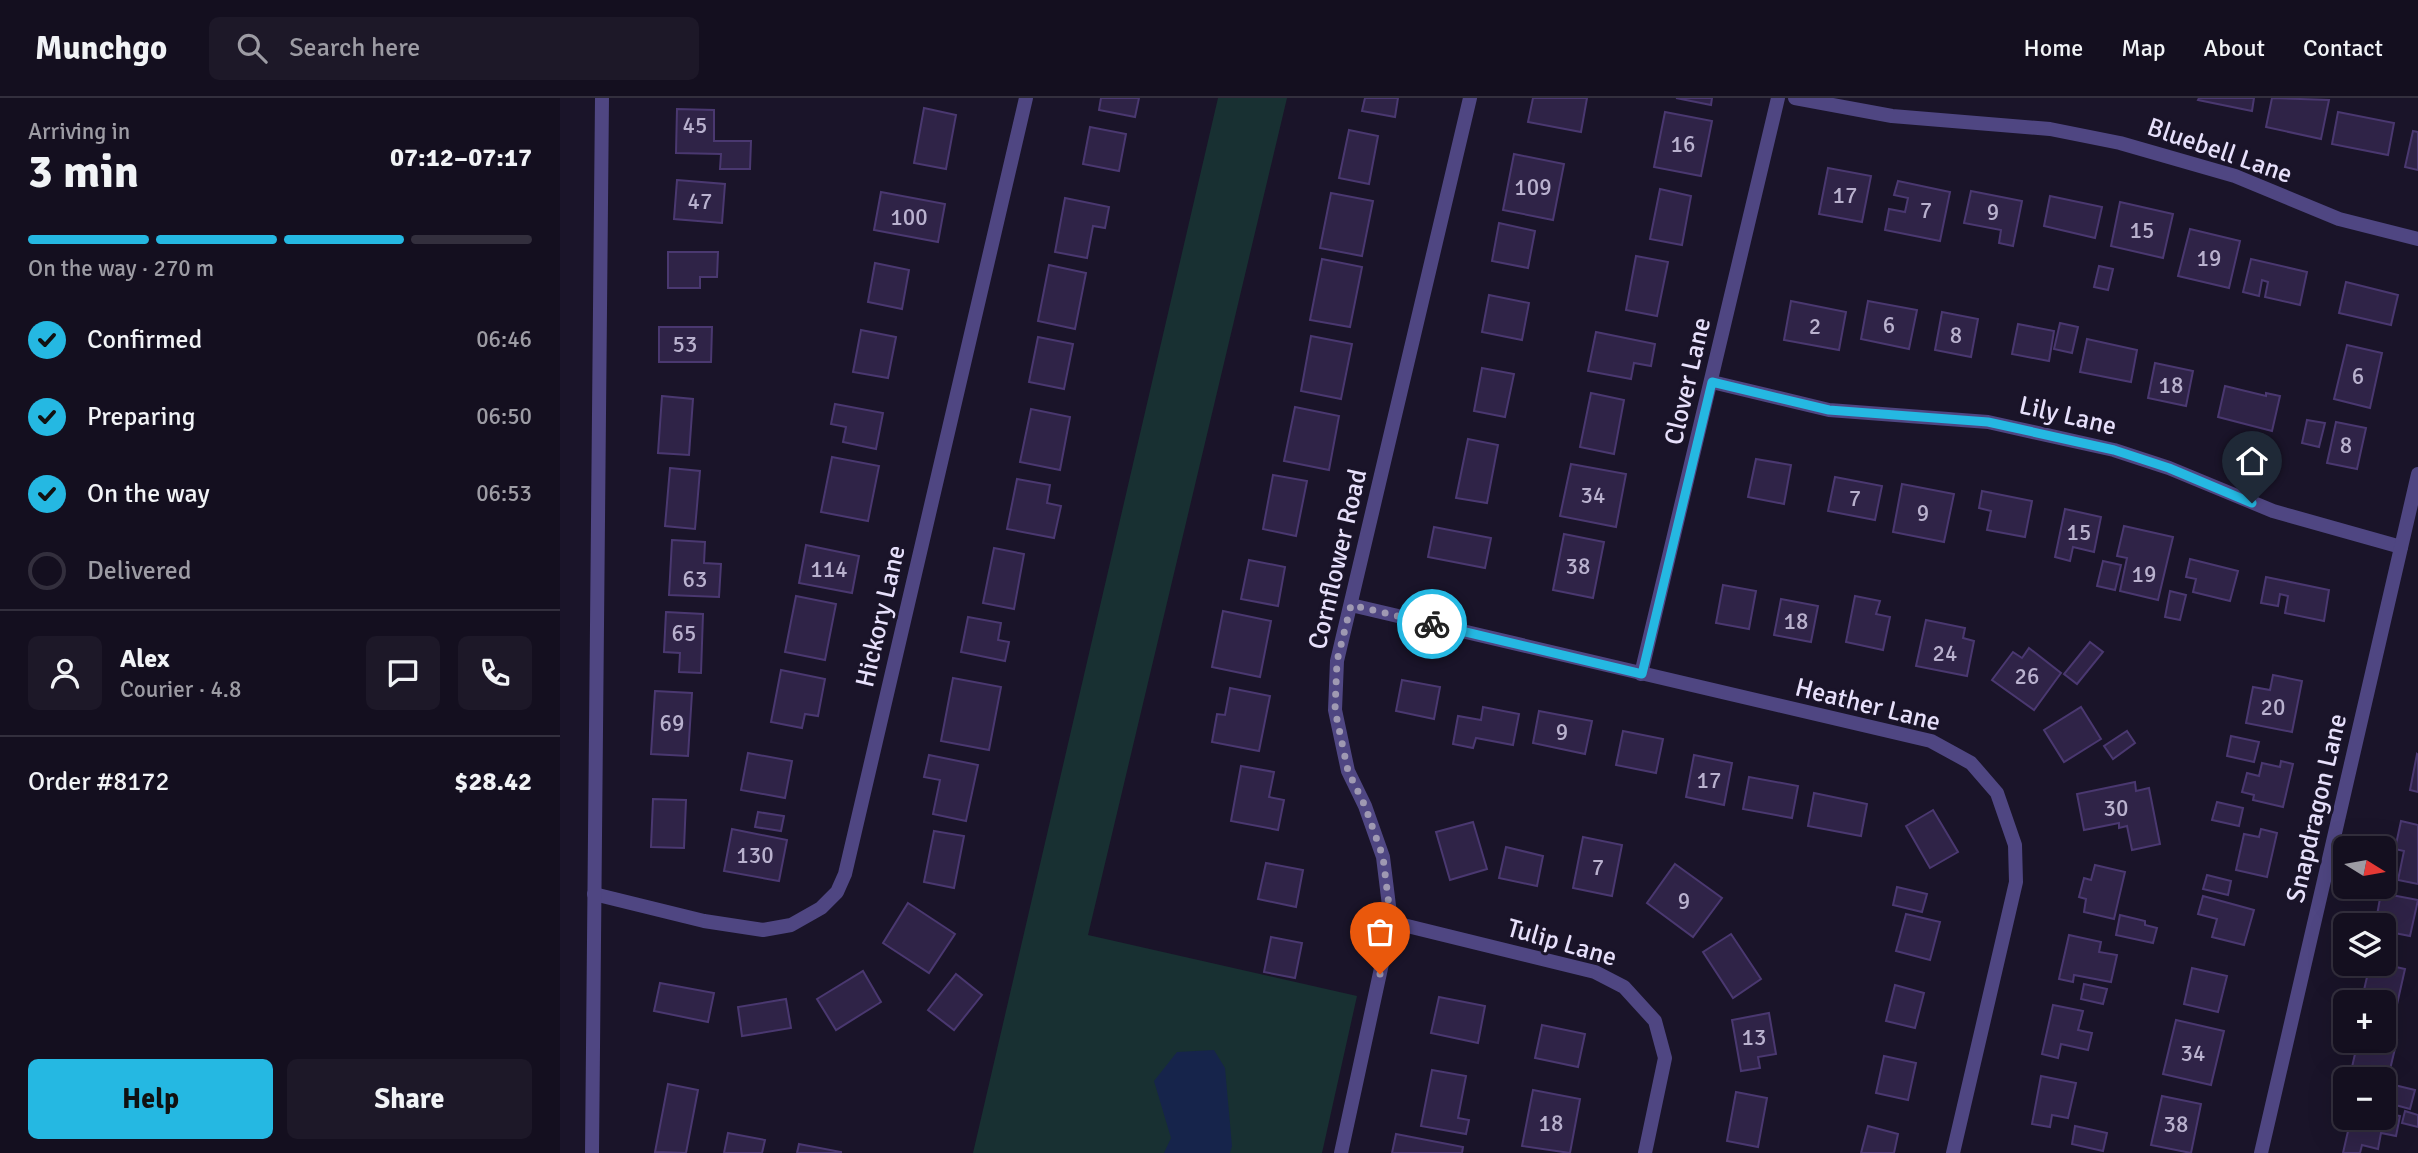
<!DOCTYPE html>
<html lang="en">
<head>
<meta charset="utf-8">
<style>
  body { margin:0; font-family:Signika,sans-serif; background:#1d1828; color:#f1f3f6; height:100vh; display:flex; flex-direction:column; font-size:26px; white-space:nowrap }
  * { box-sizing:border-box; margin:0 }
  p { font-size:23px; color:#9d9ca4 }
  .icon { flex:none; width:38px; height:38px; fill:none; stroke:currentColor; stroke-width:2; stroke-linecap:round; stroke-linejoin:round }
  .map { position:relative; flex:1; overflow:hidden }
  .drawer { display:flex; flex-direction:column; background:#140f1f; width:560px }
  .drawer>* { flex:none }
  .needle { width:46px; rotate:101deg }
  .controls { position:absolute; left:1773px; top:738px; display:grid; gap:14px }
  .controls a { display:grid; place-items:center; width:63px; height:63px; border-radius:10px; background:#140f1f; box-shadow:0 7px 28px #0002,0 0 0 2px #332f3d; font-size:35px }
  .pin { position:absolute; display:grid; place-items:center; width:60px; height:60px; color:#fff; margin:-72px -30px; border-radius:50% 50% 50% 0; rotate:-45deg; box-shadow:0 0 7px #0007 }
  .pin .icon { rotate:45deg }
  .courier { position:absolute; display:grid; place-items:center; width:70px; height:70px; margin:-35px; border:5px solid #25b8e2; border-radius:50%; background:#fff; color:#222; box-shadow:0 2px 9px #0007 }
  .headline em { font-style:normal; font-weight:700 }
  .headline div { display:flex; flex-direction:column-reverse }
  .headline { display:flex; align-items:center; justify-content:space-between; height:119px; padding:0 28px }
  h1 { font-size:46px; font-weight:700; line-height:52px }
  .bar { display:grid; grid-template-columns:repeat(4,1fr); gap:10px 7px; align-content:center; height:84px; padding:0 28px }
  .bar i { height:9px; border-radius:5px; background:#332f3d }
  .bar .selected { background:#25b8e2 }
  .bar p { grid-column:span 4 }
  .line { display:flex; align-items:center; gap:18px; padding:0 28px; border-top:2px solid #332f3d }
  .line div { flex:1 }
  .round { display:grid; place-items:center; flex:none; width:74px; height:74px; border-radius:10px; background:#1d1828 }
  ol { padding:0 28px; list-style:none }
  li { display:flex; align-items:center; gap:21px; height:77px }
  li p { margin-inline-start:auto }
  li .icon { padding:7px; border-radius:50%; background:#25b8e2; color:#111; stroke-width:4 }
  li:last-child { color:#9d9ca4 }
  li i { width:38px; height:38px; border:4px solid #332f3d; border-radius:50% }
  .button { display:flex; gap:14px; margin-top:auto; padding:14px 28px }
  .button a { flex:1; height:80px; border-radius:10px; background:#25b8e2; color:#111; font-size:28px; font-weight:700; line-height:80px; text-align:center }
  .button a+a { background:#1d1828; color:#f1f3f6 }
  header { display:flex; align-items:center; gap:42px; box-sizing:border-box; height:98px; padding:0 35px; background:#140f1f; border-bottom:2px solid #332f3d }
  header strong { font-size:33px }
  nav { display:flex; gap:38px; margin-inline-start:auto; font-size:24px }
  .search { width:490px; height:63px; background:#1d1828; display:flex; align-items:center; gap:18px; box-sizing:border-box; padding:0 24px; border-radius:10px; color:#9d9ca4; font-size:26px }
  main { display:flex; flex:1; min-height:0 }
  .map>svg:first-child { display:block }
</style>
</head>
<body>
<header>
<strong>Munchgo</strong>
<div class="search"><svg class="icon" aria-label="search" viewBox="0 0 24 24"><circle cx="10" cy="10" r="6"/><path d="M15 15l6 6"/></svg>Search here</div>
<nav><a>Home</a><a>Map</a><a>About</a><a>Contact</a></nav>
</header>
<main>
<section class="drawer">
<div class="headline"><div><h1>3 min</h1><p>Arriving in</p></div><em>07:12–07:17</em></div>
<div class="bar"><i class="selected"></i><i class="selected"></i><i class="selected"></i><i></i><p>On the way · 270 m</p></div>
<ol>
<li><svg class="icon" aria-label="check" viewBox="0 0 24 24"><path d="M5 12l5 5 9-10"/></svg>Confirmed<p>06:46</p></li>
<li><svg class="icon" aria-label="check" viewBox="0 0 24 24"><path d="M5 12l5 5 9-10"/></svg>Preparing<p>06:50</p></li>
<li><svg class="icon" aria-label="check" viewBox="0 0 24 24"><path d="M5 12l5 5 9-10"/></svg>On the way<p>06:53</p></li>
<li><i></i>Delivered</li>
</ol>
<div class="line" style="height:126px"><a class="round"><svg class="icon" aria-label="person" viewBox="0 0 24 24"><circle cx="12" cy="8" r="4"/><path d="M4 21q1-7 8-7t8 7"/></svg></a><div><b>Alex</b><p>Courier · 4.8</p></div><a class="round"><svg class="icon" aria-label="chat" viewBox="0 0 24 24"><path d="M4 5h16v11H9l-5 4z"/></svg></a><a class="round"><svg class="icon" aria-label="phone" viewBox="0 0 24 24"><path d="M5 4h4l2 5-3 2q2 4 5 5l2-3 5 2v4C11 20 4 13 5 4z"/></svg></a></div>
<div class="line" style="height:91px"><div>Order #8172</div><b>$28.42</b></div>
<div class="button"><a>Help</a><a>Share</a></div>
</section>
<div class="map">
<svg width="1858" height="1055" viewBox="0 0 1858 1055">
  <rect width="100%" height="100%" fill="#1a1429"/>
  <!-- green -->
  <path fill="#183032" d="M658 0H727L528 837 797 898 762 1055H413Z"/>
  <!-- water -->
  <path fill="#16244b" d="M654 952 665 970 672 1048 670 1055H604L611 1040 594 983 617 954Z"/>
  <!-- building -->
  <g fill="#2f2347" stroke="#4a3870" stroke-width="2">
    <path d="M541 0H579L575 19 539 12Z"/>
    <path d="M805 0H838L835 19 802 13Z"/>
    <path d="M973 0H1027L1021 34 968 24Z"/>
    <path d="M1116 0H1152L1151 7Z"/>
    <path d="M1639 0H1694L1692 13 1638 2Z"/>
    <path d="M1712 0 1769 2 1761 41 1706 29Z"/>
    <path d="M364 10 396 17 386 71 354 65Z"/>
    <path d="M117 11 154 12V43H191L190 71H160L161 56 116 55Z"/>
    <path d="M1105 14 1152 23 1141 78 1094 69Z"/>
    <path d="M1778 14 1834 25 1828 57 1772 46Z"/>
    <path d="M530 29 566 36 559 73 523 66Z"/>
    <path d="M789 32 818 38 809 86 779 80Z"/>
    <path d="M1853 33 1858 34V72L1845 69Z"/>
    <path d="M954 56 1004 66 993 122 943 112Z"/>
    <path d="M1268 70 1311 78 1302 124 1259 116Z"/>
    <path d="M117 82 165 86 162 125 114 121Z"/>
    <path d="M1338 83 1390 94 1380 143 1325 132 1329 111 1345 114 1348 100 1334 97Z"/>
    <path d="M1100 91 1131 98 1122 147 1090 141Z"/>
    <path d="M1411 93 1462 103 1453 148 1439 145 1441 132 1404 125Z"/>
    <path d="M321 94 385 106 378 144 314 132Z"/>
    <path d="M771 95 813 103 802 158 760 150Z"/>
    <path d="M1490 98 1542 109 1535 140 1484 128Z"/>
    <path d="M505 100 549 109 545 130 533 128 527 160 495 154Z"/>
    <path d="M1560 104 1613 116 1603 160 1551 148Z"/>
    <path d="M939 125 975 133 968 170 932 163Z"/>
    <path d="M1630 131 1680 143 1669 190 1618 178Z"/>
    <path d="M108 154H158L157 179H140V190H108Z"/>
    <path d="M1076 158 1108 164 1097 218 1066 212Z"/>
    <path d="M762 161 802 169 790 229 750 222Z"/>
    <path d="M1691 161 1747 174 1740 207 1705 199 1708 184 1702 182 1699 198 1683 194Z"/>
    <path d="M315 165 349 172 342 211 308 204Z"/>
    <path d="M489 167 526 175 515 231 478 223Z"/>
    <path d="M1539 168 1553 171 1548 192 1534 189Z"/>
    <path d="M1786 184 1838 197 1831 227 1779 215Z"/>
    <path d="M929 197 969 205 962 242 922 234Z"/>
    <path d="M1231 203 1286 214 1279 252 1224 242Z"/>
    <path d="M1308 203 1357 212 1349 251 1301 241Z"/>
    <path d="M1382 214 1418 221 1411 259 1375 252Z"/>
    <path d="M1500 225 1518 229 1512 255 1494 251Z"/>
    <path d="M1458 226 1494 233 1489 263 1452 256Z"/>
    <path d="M99 229H152L151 264H99Z"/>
    <path d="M301 232 336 239 328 280 293 274Z"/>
    <path d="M1036 234 1095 246 1091 268 1074 265 1071 281 1028 273Z"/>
    <path d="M751 238 792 246 781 301 741 293Z"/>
    <path d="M478 239 513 246 504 291 469 284Z"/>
    <path d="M1527 241 1577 252 1571 284 1520 274Z"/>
    <path d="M1787 247 1822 255 1810 310 1774 301Z"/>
    <path d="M1595 265 1633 273 1626 308 1588 300Z"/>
    <path d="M922 270 954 276 945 319 914 313Z"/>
    <path d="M1665 288 1706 298V295L1720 298 1712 333 1658 319Z"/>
    <path d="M1031 295 1064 302 1054 356 1020 349Z"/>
    <path d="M102 298 133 301 129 357 98 355Z"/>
    <path d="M275 306 323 315 316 351 283 344 286 329 271 326Z"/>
    <path d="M735 309 779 318 769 372 724 363Z"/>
    <path d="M471 311 510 319 500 372 460 364Z"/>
    <path d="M1747 322 1765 325 1759 349 1742 345Z"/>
    <path d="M1776 324 1806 330 1797 371 1767 365Z"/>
    <path d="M908 341 938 347 927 405 896 400Z"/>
    <path d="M272 359 319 368 308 423 261 414Z"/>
    <path d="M1196 361 1231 367 1224 406 1188 399Z"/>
    <path d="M1011 366 1066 376 1056 429 1000 418Z"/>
    <path d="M110 370 140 373 135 431 105 428Z"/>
    <path d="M713 377 747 383 736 438 703 431Z"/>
    <path d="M1275 379 1322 388 1315 422 1268 413Z"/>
    <path d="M457 381 490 387 487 405 501 408 494 440 447 431Z"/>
    <path d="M1342 386 1394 396 1384 444 1333 434Z"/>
    <path d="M1422 393 1472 403 1465 439 1427 432 1431 413 1419 410Z"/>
    <path d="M1505 411 1541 419 1534 454 1513 449 1510 463 1495 459Z"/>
    <path d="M1564 428 1613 439 1598 502 1560 493 1567 460 1557 458Z"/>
    <path d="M874 429 931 440 925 470 868 459Z"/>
    <path d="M1004 436 1044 444 1033 500 993 492Z"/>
    <path d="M112 442 145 444 144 465 161 466 159 499 109 497Z"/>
    <path d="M246 447 299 458 292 495 239 485Z"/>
    <path d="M434 450 464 456 454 511 423 505Z"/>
    <path d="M1630 461 1678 473 1670 503 1633 494 1636 481 1626 479Z"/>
    <path d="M689 462 725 469 718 508 681 501Z"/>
    <path d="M1543 463 1561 467 1555 492 1537 488Z"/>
    <path d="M1706 479 1769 492 1764 523 1725 515 1728 498 1720 496 1718 508 1701 505Z"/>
    <path d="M1163 487 1196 493 1189 531 1156 525Z"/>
    <path d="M1610 493 1626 497 1620 522 1605 519Z"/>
    <path d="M236 498 276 506 265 562 225 554Z"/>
    <path d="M1295 498 1320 503 1316 516 1330 519 1323 552 1286 544Z"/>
    <path d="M1221 501 1258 508 1251 544 1214 537Z"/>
    <path d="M663 513 711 523 700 579 652 569Z"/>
    <path d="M106 514 143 516 141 575 119 574 120 555 104 554Z"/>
    <path d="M408 519 441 525 438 542 449 544 445 563 401 554Z"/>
    <path d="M1366 522 1405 530 1403 540 1414 543 1407 578 1356 568Z"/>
    <path d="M1530 544 1543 554 1517 586 1504 576Z"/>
    <path d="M1469 550 1501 575 1474 612 1432 582 1453 554 1462 560Z"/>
    <path d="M221 572 265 581 258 618 245 616 242 630 211 624Z"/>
    <path d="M1713 577 1742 583 1732 634 1686 625 1693 589 1710 592Z"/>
    <path d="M393 580 441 589 429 652 381 643Z"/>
    <path d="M842 582 880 589 874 621 836 613Z"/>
    <path d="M670 590 710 598 699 653 652 644 657 616 665 617Z"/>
    <path d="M95 593 132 595 128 658 91 656Z"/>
    <path d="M923 609 959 616 953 647 916 640 913 650 893 646 898 618 921 622Z"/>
    <path d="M1521 609 1541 641 1504 664 1484 632Z"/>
    <path d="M979 613 1032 623 1025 656 973 645Z"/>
    <path d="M1063 633 1103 641 1096 675 1056 667Z"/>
    <path d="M1567 633 1575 645 1553 661 1544 648Z"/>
    <path d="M1671 638 1699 644 1694 664 1667 658Z"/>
    <path d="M188 655 232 663 225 700 181 692Z"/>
    <path d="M1857 656 1858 657V694L1850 692Z"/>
    <path d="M369 657 418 667 406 723 373 716 380 682 364 679Z"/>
    <path d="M1134 657 1172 665 1164 707 1126 699Z"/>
    <path d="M1721 663 1733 666 1723 709 1693 702 1694 697 1682 694 1687 675 1699 678 1702 665 1720 669Z"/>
    <path d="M681 668 714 674 709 699 724 702 718 732 671 723Z"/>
    <path d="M1189 679 1238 688 1232 720 1183 711Z"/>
    <path d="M1575 684 1576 693 1589 690 1600 746 1572 752 1567 728 1559 730V725L1524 732 1517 696Z"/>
    <path d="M1254 695 1307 706 1301 738 1248 728Z"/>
    <path d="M93 701 126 702 124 750 91 749Z"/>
    <path d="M1657 704 1683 710 1679 728 1652 722Z"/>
    <path d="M1373 712 1398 754 1370 770 1346 728Z"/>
    <path d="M198 714 224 718 221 733 195 729Z"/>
    <path d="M1841 723 1858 727V786L1838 782 1844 753 1835 751Z"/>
    <path d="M913 724 927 771 890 782 876 734Z"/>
    <path d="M172 731 227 742 219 783 164 773Z"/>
    <path d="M1701 731 1717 735 1707 779 1676 772 1684 736 1699 739Z"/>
    <path d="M374 733 404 738 394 790 364 784Z"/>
    <path d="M1023 739 1062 747 1052 798 1013 790Z"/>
    <path d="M946 749 983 758 977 788 939 780Z"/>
    <path d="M706 765 743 772 736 809 698 801Z"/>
    <path d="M1115 766 1162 800 1133 839 1087 805Z"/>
    <path d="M1535 767 1565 774 1554 821 1524 814 1526 801 1519 799 1524 780 1531 782Z"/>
    <path d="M1647 777 1671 783 1668 797 1643 791Z"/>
    <path d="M1337 789 1367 796 1362 814 1333 807Z"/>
    <path d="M1821 795 1858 802 1850 838 1824 833V828H1815Z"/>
    <path d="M1643 798 1694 812 1684 847 1652 839 1657 821 1638 816Z"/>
    <path d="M348 805 395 836 369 875 323 845Z"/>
    <path d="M1346 816 1380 824 1370 862 1336 853Z"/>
    <path d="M1560 817 1585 823V827L1597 830 1593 845 1556 837Z"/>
    <path d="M1171 836 1201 881 1173 900 1143 854Z"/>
    <path d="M1509 837 1541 844 1539 854 1557 857 1551 884 1514 877 1513 884 1499 881Z"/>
    <path d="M711 839 742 845 735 880 704 874Z"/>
    <path d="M1810 866H1823L1845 871 1833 924 1824 922V905H1801Z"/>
    <path d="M1632 870 1667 878 1658 914 1624 906Z"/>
    <path d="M303 873 321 904 276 932 257 901Z"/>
    <path d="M396 876 422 897 394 932 368 912Z"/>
    <path d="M100 885 154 895 148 924 94 913Z"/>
    <path d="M1524 886 1547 891 1543 906 1521 901Z"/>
    <path d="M1335 887 1364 895 1355 930 1326 923Z"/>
    <path d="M879 899 925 908 918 945 871 935Z"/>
    <path d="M226 901 231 930 182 938 178 909Z"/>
    <path d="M1493 907 1523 913 1518 932 1532 935 1528 952 1501 946 1498 960 1482 956Z"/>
    <path d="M1209 915 1216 956 1198 959 1200 970 1181 973 1172 922Z"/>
    <path d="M1616 922 1664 933 1651 987 1603 976Z"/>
    <path d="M982 927 1025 936 1018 969 975 960Z"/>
    <path d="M1824 939 1837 942 1828 980 1812 976 1810 982H1789L1798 943H1824Z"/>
    <path d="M1324 958 1356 965 1348 1002 1316 995Z"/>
    <path d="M872 972 906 978 898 1020 909 1022 906 1036 861 1028Z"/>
    <path d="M1481 978 1516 985 1508 1020 1492 1017 1490 1029 1472 1026Z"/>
    <path d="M1826 985 1855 992 1850 1011 1824 1004Z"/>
    <path d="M108 986 138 992 126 1055 95 1054Z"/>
    <path d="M973 992 1020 1001 1010 1055 962 1048Z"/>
    <path d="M1176 994 1207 1000 1198 1049 1167 1043Z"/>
    <path d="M1602 998 1641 1006 1631 1055 1591 1047Z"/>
    <path d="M1845 1013 1858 1017V1029L1842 1025Z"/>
    <path d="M1824 1015 1840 1018 1836 1038 1821 1035 1818 1051 1802 1047 1800 1055H1783L1791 1020H1824Z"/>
    <path d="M1308 1028 1338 1036 1334 1055H1301Z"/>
    <path d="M1515 1028 1547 1035 1543 1053 1512 1046Z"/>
    <path d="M168 1035 205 1042 202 1055H164Z"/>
    <path d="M836 1036 903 1049 902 1055H832Z"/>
    <path d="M239 1046 281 1054V1055H237Z"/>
  </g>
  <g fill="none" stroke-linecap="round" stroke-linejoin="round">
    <!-- minor -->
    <g stroke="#4f4682" stroke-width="14">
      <path d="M1235 0 1332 18 1490 31 1560 45 1675 78 1779 121 1858 141"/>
      <path d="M1152 284 1269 312 1428 324 1554 352 1609 370 1713 413 1841 449"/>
      <path d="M791 507 1371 643 1411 665 1437 695 1455 747 1456 784 1393 1055"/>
      <path d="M1081 576 1218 0"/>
      <path d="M34 796 144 823 203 832 231 827 261 810 277 794 285 776 466 0"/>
      <path d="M831 824 1035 874 1064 889 1095 923 1105 960 1085 1055"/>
      <path d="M32 1055 42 0"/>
      <path d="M781 1055 831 824 823 759 805 708 788 673 775 612 777 563 910 0"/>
      <path d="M1701 1055 1858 376"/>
    </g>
  </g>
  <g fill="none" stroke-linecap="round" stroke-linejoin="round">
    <!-- done -->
    <path stroke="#9f99b2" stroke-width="7" stroke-dasharray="0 12.6" d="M820 876 831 824 823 759 805 708 788 673 775 612 777 563 791 507 872 526"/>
    <!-- route -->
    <path stroke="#25b8e2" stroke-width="9" d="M872 526 1082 576 1152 284 1269 312 1428 324 1554 352 1609 370 1692 405"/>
  </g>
  <g text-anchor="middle" stroke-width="6" stroke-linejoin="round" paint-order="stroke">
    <!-- number labels -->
    <g font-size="23" fill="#b9b1ce">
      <text x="135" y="35">45</text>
      <text x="1123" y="54">16</text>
      <text x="973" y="97">109</text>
      <text x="1285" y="105">17</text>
      <text x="140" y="111">47</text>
      <text x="1366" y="120">7</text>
      <text x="1433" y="122">9</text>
      <text x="349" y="127">100</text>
      <text x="1582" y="140">15</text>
      <text x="1649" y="168">19</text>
      <text x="1329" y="235">6</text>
      <text x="1255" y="236">2</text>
      <text x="1396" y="245">8</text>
      <text x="125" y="254">53</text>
      <text x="1798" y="286">6</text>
      <text x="1611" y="295">18</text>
      <text x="1786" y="355">8</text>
      <text x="1033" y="405">34</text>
      <text x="1295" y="408">7</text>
      <text x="1363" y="423">9</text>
      <text x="1519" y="442">15</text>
      <text x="1018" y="476">38</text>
      <text x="269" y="479">114</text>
      <text x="1584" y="484">19</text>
      <text x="135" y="489">63</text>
      <text x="1236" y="531">18</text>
      <text x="124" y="543">65</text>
      <text x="1385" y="563">24</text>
      <text x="1467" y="586">26</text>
      <text x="1713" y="617">20</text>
      <text x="112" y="633">69</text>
      <text x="1002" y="642">9</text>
      <text x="1149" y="690">17</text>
      <text x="1556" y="718">30</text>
      <text x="195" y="765">130</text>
      <text x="1038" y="777">7</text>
      <text x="1124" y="811">9</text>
      <text x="1194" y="947">13</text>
      <text x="1633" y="963">34</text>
      <text x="991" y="1033">18</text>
      <text x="1616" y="1034">38</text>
    </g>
    <!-- street labels -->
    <g font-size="26" fill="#e7e0fb" stroke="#1a1429">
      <text transform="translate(1660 52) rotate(19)" y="9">Bluebell Lane</text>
      <text transform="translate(1127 283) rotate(-77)" y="9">Clover Lane</text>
      <text transform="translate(1508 317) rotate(13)" y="9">Lily Lane</text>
      <text transform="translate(777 461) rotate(-77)" y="9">Cornflower Road</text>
      <text transform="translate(320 518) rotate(-77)" y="9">Hickory Lane</text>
      <text transform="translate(1308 606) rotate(14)" y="9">Heather Lane</text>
      <text transform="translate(1756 710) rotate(-77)" y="9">Snapdragon Lane</text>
      <text transform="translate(1002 844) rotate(16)" y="9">Tulip Lane</text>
    </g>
  </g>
</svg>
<div class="controls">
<a><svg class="needle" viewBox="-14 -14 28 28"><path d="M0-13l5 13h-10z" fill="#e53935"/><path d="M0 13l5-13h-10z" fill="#9d9ca4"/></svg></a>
<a><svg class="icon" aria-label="layers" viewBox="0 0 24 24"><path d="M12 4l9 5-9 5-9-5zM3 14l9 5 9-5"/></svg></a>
<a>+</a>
<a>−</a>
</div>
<div class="pin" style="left:820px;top:876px;background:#ea580c"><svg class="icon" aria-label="bag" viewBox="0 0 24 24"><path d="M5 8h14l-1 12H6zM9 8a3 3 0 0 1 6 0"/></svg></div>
<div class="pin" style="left:1692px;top:405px;background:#1f2937"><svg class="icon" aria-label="home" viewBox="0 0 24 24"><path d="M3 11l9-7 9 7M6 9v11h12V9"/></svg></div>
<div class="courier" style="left:872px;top:526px"><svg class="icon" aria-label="bike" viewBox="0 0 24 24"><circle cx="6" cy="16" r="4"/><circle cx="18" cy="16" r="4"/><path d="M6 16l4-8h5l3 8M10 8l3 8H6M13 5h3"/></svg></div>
</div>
</main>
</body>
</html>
